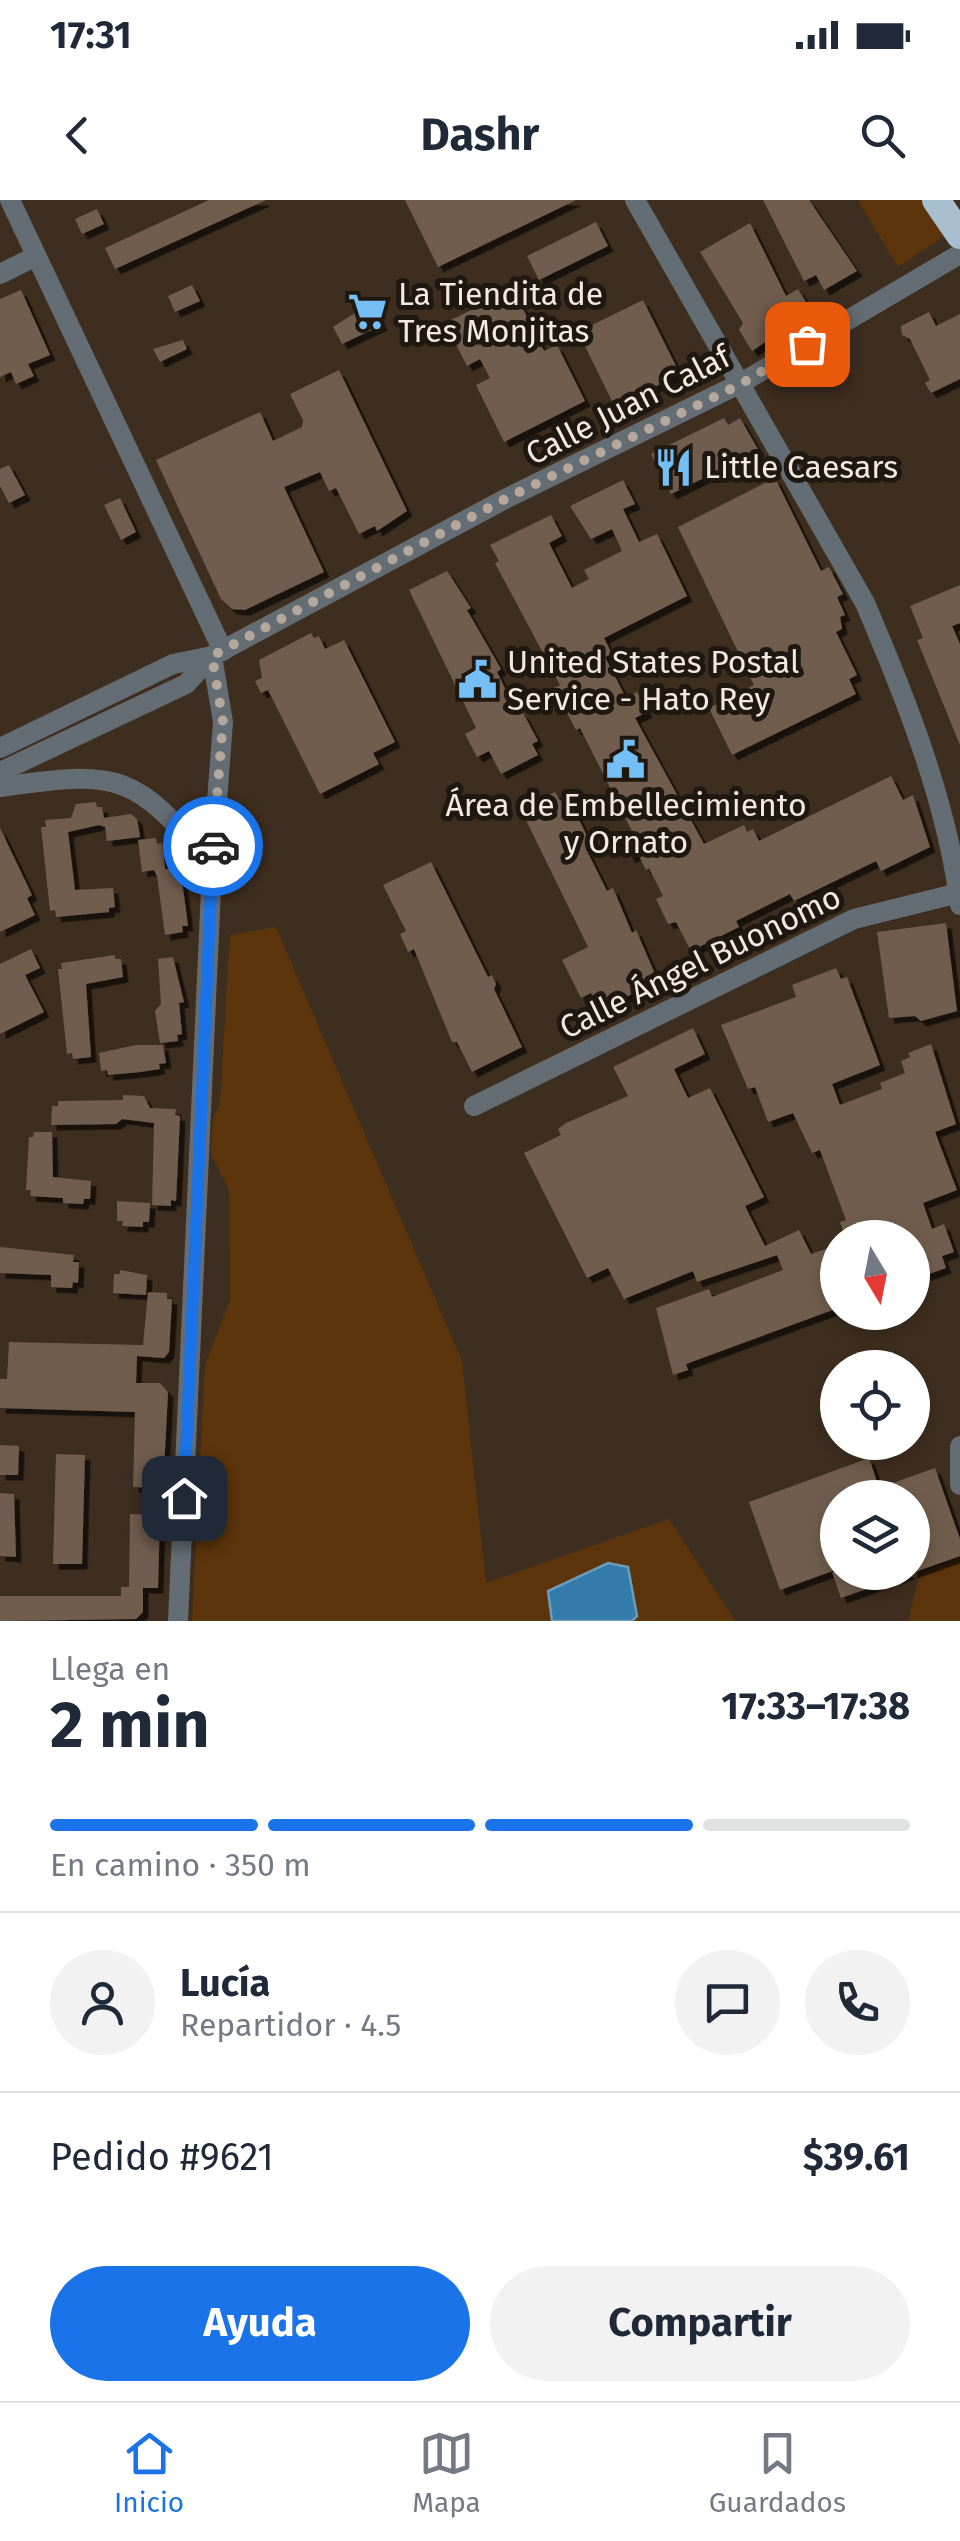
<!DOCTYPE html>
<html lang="es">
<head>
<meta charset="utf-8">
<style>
  body { margin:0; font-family:"Fira Sans",sans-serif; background:#f2f2f3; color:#1f2937; height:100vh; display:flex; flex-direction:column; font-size:38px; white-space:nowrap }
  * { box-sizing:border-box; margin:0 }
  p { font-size:32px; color:#747a83 }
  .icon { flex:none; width:55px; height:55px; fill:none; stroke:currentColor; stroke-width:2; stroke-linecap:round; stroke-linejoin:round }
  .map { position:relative; height:1421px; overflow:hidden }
  .sheet { display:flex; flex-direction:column; background:#fff; flex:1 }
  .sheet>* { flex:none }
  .needle { width:65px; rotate:170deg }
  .controls { position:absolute; left:820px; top:1020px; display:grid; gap:20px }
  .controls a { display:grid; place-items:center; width:110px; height:110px; border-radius:50%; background:#fff; box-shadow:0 5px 15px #0003; font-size:50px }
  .pin { position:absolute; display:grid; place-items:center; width:85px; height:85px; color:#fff; margin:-42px; border-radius:20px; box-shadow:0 5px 15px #0006 }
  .courier { position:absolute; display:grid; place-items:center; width:100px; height:100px; margin:-50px; border:8px solid #1a73e8; border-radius:50%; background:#fff; color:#222; box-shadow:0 2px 12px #0007 }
  .head em { font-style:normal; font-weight:700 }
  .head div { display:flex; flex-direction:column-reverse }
  .head { display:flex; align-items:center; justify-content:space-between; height:170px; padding:0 50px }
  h1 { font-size:65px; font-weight:700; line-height:75px }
  .bar { display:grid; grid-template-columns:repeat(4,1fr); gap:15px 10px; align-content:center; height:120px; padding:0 50px }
  .bar i { height:12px; border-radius:8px; background:#e0e1e3 }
  .bar .on { background:#1a73e8 }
  .bar p { grid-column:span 4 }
  .line { display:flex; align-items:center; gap:25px; padding:0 50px; border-top:2px solid #e0e1e3 }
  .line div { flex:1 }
  .round { display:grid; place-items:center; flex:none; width:105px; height:105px; border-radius:52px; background:#f2f2f3 }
  .button { display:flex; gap:20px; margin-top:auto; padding:20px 50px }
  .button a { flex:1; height:115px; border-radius:60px; background:#1a73e8; color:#fff; font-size:40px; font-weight:700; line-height:115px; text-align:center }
  .button a+a { background:#f2f2f3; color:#1f2937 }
  .status { display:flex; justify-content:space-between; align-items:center; height:70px; padding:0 50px; background:#fff; direction:ltr }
  .status svg { height:28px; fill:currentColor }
  header { display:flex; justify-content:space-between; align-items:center; height:130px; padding:0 50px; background:#fff; font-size:45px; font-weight:700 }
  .dock { display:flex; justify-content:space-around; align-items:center; height:140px; border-top:2px solid #e0e1e3; background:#fff; font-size:28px; color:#747a83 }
  .dock a { display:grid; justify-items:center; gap:5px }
  .dock .on { color:#1a73e8 }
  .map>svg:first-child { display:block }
</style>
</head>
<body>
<div class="status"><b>17:31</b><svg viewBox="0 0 49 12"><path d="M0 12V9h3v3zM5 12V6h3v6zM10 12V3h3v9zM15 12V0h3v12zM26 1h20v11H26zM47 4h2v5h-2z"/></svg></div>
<header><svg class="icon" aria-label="back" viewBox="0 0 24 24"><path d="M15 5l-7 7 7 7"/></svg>Dashr<svg class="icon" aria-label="search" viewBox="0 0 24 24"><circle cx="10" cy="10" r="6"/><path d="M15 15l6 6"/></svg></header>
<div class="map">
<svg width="960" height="1421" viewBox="0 0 960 1421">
  <defs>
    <filter id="shadow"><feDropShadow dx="5.5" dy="5.5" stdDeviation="0" flood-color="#0009"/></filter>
  </defs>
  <rect width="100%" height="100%" fill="#3e2e1f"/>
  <!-- green -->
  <g fill="#5d350c">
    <path d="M858 0H922L944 36 898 67Z"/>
    <path d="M276 727 462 1161 486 1383 669 1319 735 1421H192L205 1165 230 1100 229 990 211 954 213 918 220 904 230 735Z"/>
    <path d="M960 1358V1421H908L920 1374Z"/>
  </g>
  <!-- water -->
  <path fill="#337baa" stroke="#6d9cba" stroke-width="2.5" d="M608 1363 628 1367 637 1416 632 1421H552L548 1391Z"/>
  <!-- building -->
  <g fill="#705d4d" filter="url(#shadow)">
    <path d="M209 0H266L115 69 105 48Z"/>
    <path d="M405 0H576L438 67Z"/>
    <path d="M763 0H809L857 71 824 90 816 75 804 81Z"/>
    <path d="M97 9 104 24 82 34 75 19Z"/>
    <path d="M596 22 608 46 539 80 527 56Z"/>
    <path d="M750 23 786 96 798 89 809 107 766 133 770 139 752 151 739 130 743 123 700 52Z"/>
    <path d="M192 85 200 101 175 112 168 96Z"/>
    <path d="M513 89 544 151 557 145 585 201 504 242 476 185 490 178 480 159 467 166 445 123Z"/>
    <path d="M21 90 50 155 28 164 34 176 16 184 11 172 0 177V99Z"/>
    <path d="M643 100 680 174 615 207 578 132Z"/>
    <path d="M361 109H374L382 125 342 144 333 127Z"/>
    <path d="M929 112 936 126 960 114V179L931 193 925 183 930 180 910 139 902 135 901 126Z"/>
    <path d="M183 140 187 149 160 162 153 149Z"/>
    <path d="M339 170 407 311 377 331 375 326 359 334 336 288 329 291 320 272 284 287 324 372 245 410 232 409 221 399 156 260 260 212 273 241 302 227 303 220 290 194Z"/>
    <path d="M724 218 728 225 740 218 759 251 671 294 651 254Z"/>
    <path d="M9 265 25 295 9 303 0 286V269Z"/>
    <path d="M775 278 821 371 829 367 843 394 837 397 845 415 840 417 842 429 836 432 857 475 849 479 856 494 732 555 709 508 754 485 678 327Z"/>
    <path d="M623 280 635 304 623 309 639 342 657 334 687 396 604 438 612 454 605 457 626 498 637 492 647 512 635 518 704 644 744 625 747 632 753 629 759 641 891 576 903 600 913 595 930 647 881 671 876 661 794 701 790 694 736 721 739 727 691 751 676 722 668 724 656 699 663 696 649 668 646 670 638 654 630 658 622 643 635 637 580 528 576 530 554 488 560 485 495 363 499 361 490 345 551 315 562 336 549 343 572 388 589 379 584 370 622 351 612 329 591 339 570 306Z"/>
    <path d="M120 298 136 332 121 340 104 305Z"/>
    <path d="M447 371 471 408 467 410 501 469 497 472 518 515 523 513 538 541 532 544 538 555 501 574 489 551 477 557 465 534 476 528 409 390Z"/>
    <path d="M960 385V423L952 426 960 444V545L917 440 923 438 910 406Z"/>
    <path d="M311 433 314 438 319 436 325 449 344 440 395 542 373 553 379 564 320 594 268 490 261 493 255 481 262 478 259 460Z"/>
    <path d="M555 592 560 601 568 597 592 646 586 649 607 691 613 688 632 733 636 730 658 781 600 810 591 793 581 798 562 760 588 747 525 618 541 610 537 601Z"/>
    <path d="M96 602 97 607H102L104 618 131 614 137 619 140 637 107 641 105 627 99 625 68 632 75 690 113 688 115 707 109 708V712L56 717 55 710 50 711 41 627H46L45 620 71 618 76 604Z"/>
    <path d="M0 628 32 695 27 698 35 715 0 732Z"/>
    <path d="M156 638 157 644 162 643 165 669 176 668V674L181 673 188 726H182L183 732 165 735 157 676 154 670 142 672 138 640Z"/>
    <path d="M431 662 488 777 492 775 496 784 494 789 522 847 472 872 457 842H452L414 749 408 752 400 734 406 731 383 685Z"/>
    <path d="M946 723 957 811 921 821 915 816 889 818 877 732Z"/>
    <path d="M31 749 40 768 25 775 44 812 0 834V764Z"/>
    <path d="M115 755V759H121L123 777 86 784 91 857 73 859 72 853 67 854 58 769H62L61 763Z"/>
    <path d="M173 757 184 802 179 803 182 834 177 835 178 841 160 843 155 811 161 804 158 759Z"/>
    <path d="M836 768 841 779 847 777 880 865 832 884 840 905 882 889 880 883 905 873 901 861 910 857 908 853 931 844 956 924 935 932 957 990 923 1003 932 1029 944 1024 954 1052 942 1056 946 1068 912 1080V1038H846L840 1022 846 1020 820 950 812 953 793 913 768 922 755 887 748 889 721 825 796 797 792 785Z"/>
    <path d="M693 828 705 854 674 869 688 898 710 888 764 997 745 1006 765 1046 799 1030 811 1054 838 1045V1108L686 1164 688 1170 673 1175 656 1108 709 1089 712 1097 783 1070 777 1055 697 1082 693 1071 624 1099 608 1068 587 1078 524 953 561 935 558 929 566 923 628 896 613 867Z"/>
    <path d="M136 845H163L166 863 159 864 160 869 140 872 108 875 107 870 101 871 99 853Z"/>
    <path d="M123 895 144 896 150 908 176 909 175 915 180 916 176 1001 171 1000V1006L152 1005 154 923 122 919 116 924 51 925 52 906H58V901L123 900Z"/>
    <path d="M34 932H52L53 977 91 981 90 999H84L83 1004 63 1003V998L30 996 31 990H26L29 937H33Z"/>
    <path d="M117 1001 150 1003 149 1022H143V1027L122 1026 123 1021H117Z"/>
    <path d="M0 1047 74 1055 73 1062H79L78 1083 73 1082 72 1088 51 1087V1075L0 1073Z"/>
    <path d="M120 1070 147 1075 146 1095 113 1093 114 1074H120Z"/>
    <path d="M148 1092 167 1093V1099H172L169 1152 164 1158 137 1156 136 1183H160L168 1192 163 1288 133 1287 135 1212 0 1208V1179H7L9 1142 143 1145Z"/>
    <path d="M0 1245 19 1246 18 1275H0Z"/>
    <path d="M56 1254 85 1255 82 1364H53Z"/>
    <path d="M869 1258 879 1288 935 1268 960 1339V1356L912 1373V1298H838V1369L780 1390 749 1302Z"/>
    <path d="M0 1293 14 1294 16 1357 0 1356Z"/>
    <path d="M130 1314 160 1315 158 1388H143V1412L136 1419 0 1421V1396H121V1387H129Z"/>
    <path d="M832 1372H909V1374L841 1398Z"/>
  </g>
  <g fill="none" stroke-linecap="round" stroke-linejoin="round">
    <!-- minor -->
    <g stroke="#646d74" stroke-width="20">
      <path d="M10 0 223 451"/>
      <path d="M635 0 865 403C906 499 947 601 960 705"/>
      <path d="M0 74 34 57"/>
      <path d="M0 548 173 464 212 456 507 298 741 183 960 54"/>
      <path d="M0 572 186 484 212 456"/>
      <path d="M0 587C119 570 135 572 212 667"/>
      <path d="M474 906 854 719 959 693"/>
      <path d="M960 1246V1285"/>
      <path d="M178 1421 212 667 223 522 212 456"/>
    </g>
    <!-- highway -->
    <path stroke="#a8becf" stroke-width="28" d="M936 0 960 35"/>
  </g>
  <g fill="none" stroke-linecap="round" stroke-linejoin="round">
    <!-- done -->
    <path stroke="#b4a89c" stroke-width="10" stroke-dasharray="0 18" d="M213 646 223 522 212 456 507 298 741 184 807 144"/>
    <!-- route -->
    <path stroke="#1a73e8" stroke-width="12" d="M184 1298 213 646"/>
  </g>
  <!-- icons -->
  <defs>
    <symbol id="supermarket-bare" viewBox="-9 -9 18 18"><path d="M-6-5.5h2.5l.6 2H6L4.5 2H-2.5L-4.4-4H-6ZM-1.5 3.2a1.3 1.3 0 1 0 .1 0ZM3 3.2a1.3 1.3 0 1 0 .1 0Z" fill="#74c0f6" stroke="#1f1811" stroke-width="2.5" paint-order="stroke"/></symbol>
    <symbol id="restaurant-bare" viewBox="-9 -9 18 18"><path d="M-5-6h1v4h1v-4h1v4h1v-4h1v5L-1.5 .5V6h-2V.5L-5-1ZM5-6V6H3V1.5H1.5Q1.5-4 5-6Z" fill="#74c0f6" stroke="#1f1811" stroke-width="2.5" paint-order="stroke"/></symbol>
    <symbol id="civic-bare" viewBox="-9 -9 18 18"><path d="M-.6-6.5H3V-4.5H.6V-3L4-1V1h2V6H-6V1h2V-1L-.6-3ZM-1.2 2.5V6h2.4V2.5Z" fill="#74c0f6" stroke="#1f1811" stroke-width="2.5" paint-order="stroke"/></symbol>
  </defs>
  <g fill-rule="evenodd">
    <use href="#supermarket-bare" x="340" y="84" width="55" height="55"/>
    <use href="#restaurant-bare" x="646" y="240" width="55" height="55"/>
    <use href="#civic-bare" x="450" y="452" width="55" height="55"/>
    <use href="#civic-bare" x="598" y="532" width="55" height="55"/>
  </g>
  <g text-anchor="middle" stroke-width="10" stroke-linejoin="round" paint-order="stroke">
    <!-- poi labels -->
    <g font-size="32" fill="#f4e9e0" stroke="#1f1811" text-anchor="start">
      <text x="398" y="105">La Tiendita de<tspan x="398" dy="37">Tres Monjitas</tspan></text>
      <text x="704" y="278">Little Caesars</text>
      <text x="507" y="473">United States Postal<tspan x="507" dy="37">Service - Hato Rey</tspan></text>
      <text x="626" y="616" text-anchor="middle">Área de Embellecimiento<tspan x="626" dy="37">y Ornato</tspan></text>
    </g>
    <!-- street labels -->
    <g font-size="32" fill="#f4e9e0" stroke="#1f1811">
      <text transform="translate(628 205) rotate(-27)" y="11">Calle Juan Calaf</text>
      <text transform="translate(700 762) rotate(-26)" y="11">Calle Ángel Buonomo</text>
    </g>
  </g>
</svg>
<div class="controls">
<a><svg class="needle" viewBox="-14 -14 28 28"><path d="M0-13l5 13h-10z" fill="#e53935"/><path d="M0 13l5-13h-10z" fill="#747a83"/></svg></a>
<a><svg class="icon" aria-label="locate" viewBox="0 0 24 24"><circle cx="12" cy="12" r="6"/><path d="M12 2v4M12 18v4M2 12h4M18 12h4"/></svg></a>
<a><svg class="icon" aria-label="layers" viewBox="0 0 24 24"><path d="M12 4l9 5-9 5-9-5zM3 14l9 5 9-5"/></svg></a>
</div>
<div class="pin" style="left:807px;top:144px;background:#ea580c"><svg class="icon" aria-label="bag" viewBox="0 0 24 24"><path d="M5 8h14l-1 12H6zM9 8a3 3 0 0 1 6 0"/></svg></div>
<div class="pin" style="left:184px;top:1298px;background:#1f2937"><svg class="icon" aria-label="home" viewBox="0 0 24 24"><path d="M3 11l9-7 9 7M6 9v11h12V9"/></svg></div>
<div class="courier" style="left:213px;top:646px"><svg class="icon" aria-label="car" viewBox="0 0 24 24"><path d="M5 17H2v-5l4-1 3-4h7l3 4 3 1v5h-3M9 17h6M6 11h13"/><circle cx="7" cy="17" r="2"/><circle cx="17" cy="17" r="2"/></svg></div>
</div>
<section class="sheet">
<div class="head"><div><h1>2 min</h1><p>Llega en</p></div><em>17:33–17:38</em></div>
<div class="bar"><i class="on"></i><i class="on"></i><i class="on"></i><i></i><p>En camino · 350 m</p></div>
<div class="line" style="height:180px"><a class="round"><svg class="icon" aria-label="person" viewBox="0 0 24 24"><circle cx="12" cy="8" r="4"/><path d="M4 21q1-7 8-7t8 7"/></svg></a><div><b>Lucía</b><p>Repartidor · 4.5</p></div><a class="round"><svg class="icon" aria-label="chat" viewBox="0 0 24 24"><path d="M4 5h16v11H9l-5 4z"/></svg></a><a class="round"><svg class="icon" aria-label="phone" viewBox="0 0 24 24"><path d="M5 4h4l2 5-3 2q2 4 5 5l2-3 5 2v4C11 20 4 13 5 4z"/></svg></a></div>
<div class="line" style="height:130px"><div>Pedido #9621</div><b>$39.61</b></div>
<div class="button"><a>Ayuda</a><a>Compartir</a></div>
</section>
<nav class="dock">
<a class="on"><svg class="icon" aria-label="home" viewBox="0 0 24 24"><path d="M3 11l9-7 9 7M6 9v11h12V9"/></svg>Inicio</a>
<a><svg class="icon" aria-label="map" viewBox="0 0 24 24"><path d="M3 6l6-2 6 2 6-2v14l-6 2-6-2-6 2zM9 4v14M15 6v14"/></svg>Mapa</a>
<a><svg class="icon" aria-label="saved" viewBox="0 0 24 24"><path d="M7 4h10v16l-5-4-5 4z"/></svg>Guardados</a>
</nav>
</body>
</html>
